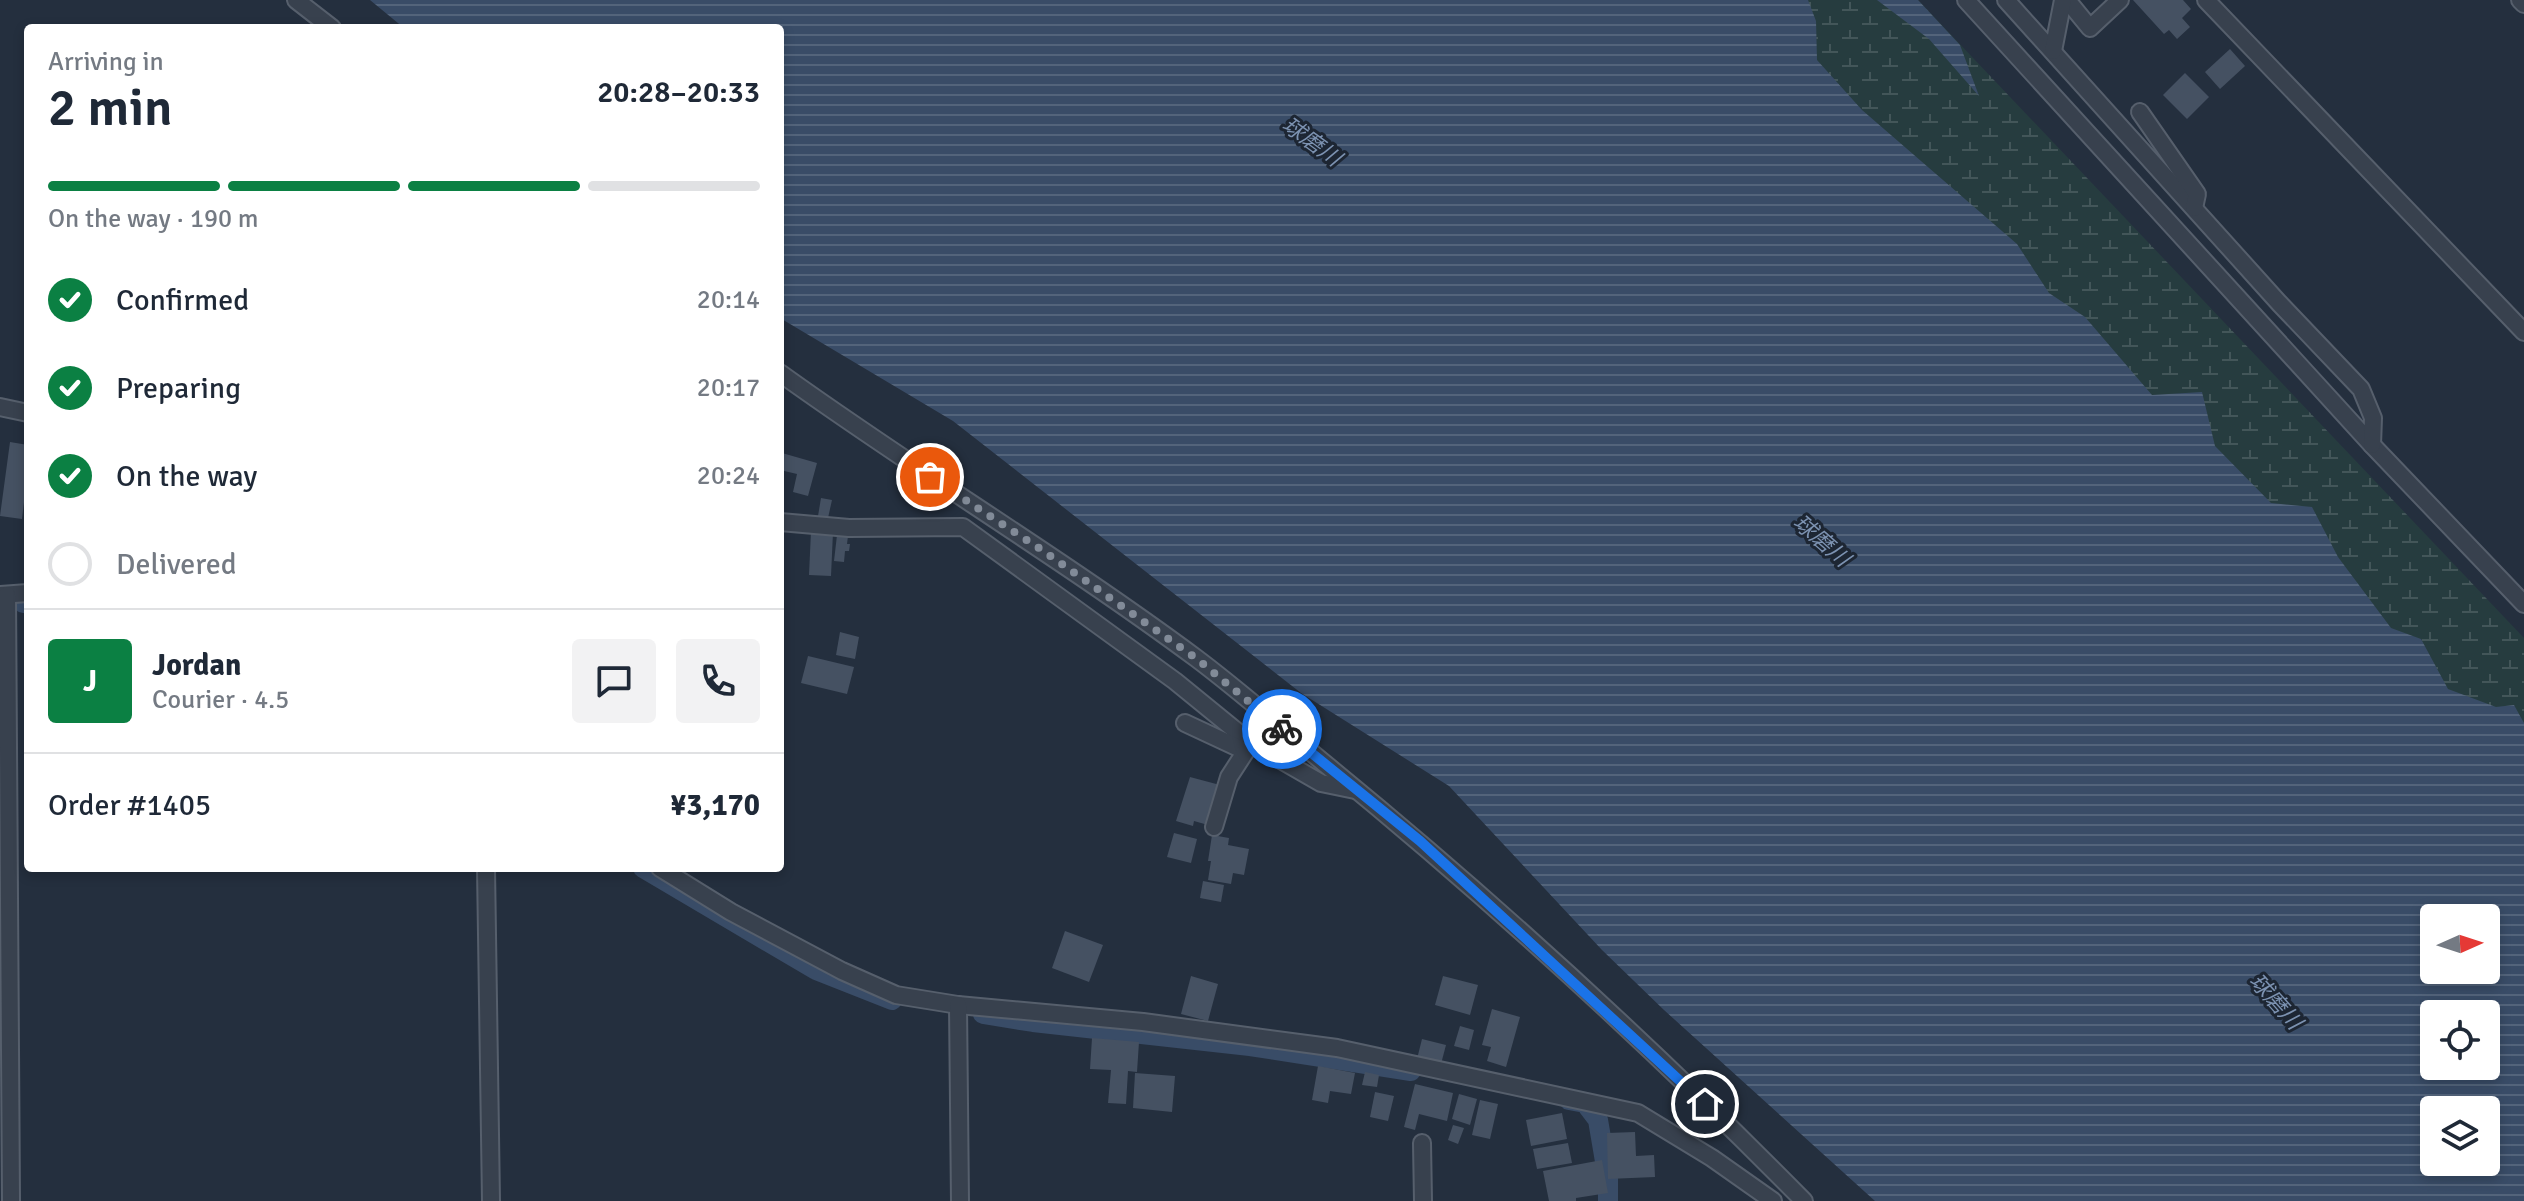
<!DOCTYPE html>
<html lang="en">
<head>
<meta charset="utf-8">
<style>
  body { margin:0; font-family:Signika,"Noto Sans JP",sans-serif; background:#f2f2f3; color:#1f2937; height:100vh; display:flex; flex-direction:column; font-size:30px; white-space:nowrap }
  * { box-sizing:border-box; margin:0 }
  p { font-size:26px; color:#747a83 }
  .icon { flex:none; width:44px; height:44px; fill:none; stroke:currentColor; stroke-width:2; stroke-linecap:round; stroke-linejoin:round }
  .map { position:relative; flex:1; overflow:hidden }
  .panel { position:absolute; left:24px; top:24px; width:760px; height:848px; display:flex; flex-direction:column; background:#fff; border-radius:8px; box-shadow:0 4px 12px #0003 }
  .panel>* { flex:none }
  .needle { width:52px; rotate:87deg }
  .controls { position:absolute; left:2420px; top:904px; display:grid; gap:16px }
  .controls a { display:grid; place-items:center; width:80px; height:80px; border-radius:8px; background:#fff; box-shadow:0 4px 12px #0003; font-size:40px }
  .pin { position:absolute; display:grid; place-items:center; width:68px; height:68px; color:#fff; margin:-34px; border:4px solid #fff; border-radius:50%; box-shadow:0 2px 8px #0007 }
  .courier { position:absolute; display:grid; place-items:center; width:80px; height:80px; margin:-40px; border:6px solid #1a73e8; border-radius:50%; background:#fff; color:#222; box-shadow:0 2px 10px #0007 }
  .overview em { font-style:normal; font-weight:600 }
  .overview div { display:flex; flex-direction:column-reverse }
  .overview { display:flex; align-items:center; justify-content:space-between; height:136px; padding:0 24px }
  h1 { font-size:52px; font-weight:600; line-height:60px }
  .bar { display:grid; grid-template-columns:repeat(4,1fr); gap:12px 8px; align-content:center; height:96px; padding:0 24px }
  .bar i { height:10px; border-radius:6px; background:#e0e1e3 }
  .bar .current { background:#0b8043 }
  .bar p { grid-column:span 4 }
  .line { display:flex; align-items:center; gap:20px; padding:0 24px; border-top:2px solid #e0e1e3 }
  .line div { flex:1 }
  .round { display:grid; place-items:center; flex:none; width:84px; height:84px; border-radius:8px; background:#f2f2f3 }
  ol { padding:0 24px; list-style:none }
  li { display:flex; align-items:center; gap:24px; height:88px }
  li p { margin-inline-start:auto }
  li .icon { padding:8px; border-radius:50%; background:#0b8043; color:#fff; stroke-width:4 }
  li:last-child { color:#747a83 }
  li i { width:44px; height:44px; border:4px solid #e0e1e3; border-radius:50% }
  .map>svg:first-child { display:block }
</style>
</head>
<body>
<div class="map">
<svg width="2524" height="1201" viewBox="0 0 2524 1201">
  <defs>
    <pattern id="wetland-marsh" width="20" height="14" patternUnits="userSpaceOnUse" patternTransform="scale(2)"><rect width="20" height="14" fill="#263c3f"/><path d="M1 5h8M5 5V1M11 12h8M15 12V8" fill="none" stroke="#435659"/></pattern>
    <pattern id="water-rules" width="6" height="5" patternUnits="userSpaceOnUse" patternTransform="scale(2)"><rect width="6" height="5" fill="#394c67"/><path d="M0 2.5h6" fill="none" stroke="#53647b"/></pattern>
  </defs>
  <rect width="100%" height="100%" fill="#242f3e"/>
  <!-- wetland -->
  <path fill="url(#wetland-marsh)" d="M1633 0H1918L2524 638V855Z"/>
  <!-- water -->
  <g fill="url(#water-rules)" fill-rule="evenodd">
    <path d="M370 0H1808L1816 21 1817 60 1862 110 2017 244 2049 293 2085 317 2152 395 2202 392 2215 446 2271 503 2312 507 2338 557 2391 628 2421 639 2448 689 2496 707 2514 705 2524 723V1201H1875L1664 1010 1602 950 1449 786 1301 693 953 421 780 318V28H404ZM2434 918H2486V970H2434ZM2434 1014H2486V1066H2434ZM2434 1110H2486V1162H2434Z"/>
    <path d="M1877 0H1918L1960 45 1979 96 1929 39Z"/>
  </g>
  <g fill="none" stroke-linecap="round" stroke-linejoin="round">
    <!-- canal -->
    <g stroke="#394c67" stroke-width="20">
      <path d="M23 603H28"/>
      <path d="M643 868 816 970 892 1000"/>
      <path d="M983 1014 1033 1022 1250 1046 1411 1071"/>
      <path d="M1569 1100 1585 1103 1598 1120 1608 1179V1201"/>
    </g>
  </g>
  <!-- building -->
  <g fill="#455162">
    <path d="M2133 0H2183L2191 9 2182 18 2190 27 2177 39 2169 30 2164 34Z"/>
    <path d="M2230 49 2245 66 2220 89 2205 72Z"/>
    <path d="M2185 73 2209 97 2187 119 2163 95Z"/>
    <path d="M10 442 28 445V495L25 494 22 519 0 516Z"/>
    <path d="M782 453 817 463 808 496 793 492 797 474 780 470Z"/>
    <path d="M821 498 832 500 828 518 818 516Z"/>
    <path d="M811 531 833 532 831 576 809 575Z"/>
    <path d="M837 535 848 536 847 544H850L849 551H845L844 562 834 561Z"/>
    <path d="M840 632 859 637 855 659 836 655Z"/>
    <path d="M808 656 854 667 847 694 801 683Z"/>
    <path d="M1190 777 1220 785 1208 825 1194 821 1193 826 1176 821Z"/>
    <path d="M1174 833 1197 839 1191 863 1167 857Z"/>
    <path d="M1212 835 1229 838 1228 845 1249 849 1244 875 1233 873 1231 884 1208 880 1211 861H1208Z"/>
    <path d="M1203 881 1224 885 1221 902 1200 898Z"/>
    <path d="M1065 931 1103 945 1089 982 1052 968Z"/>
    <path d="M1191 976 1218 984 1208 1021 1181 1014Z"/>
    <path d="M1443 976 1478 985 1470 1015 1435 1005Z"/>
    <path d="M1492 1009 1520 1017 1506 1067 1487 1061 1491 1047 1482 1045Z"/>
    <path d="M1460 1026 1474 1030 1469 1050 1454 1046Z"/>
    <path d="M1092 1038 1139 1042 1137 1072 1128 1071 1126 1104 1108 1103 1111 1070 1090 1069Z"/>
    <path d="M1422 1039 1446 1045 1441 1064 1417 1059Z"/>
    <path d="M1318 1066 1355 1073 1351 1094 1330 1091 1328 1103 1312 1100Z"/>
    <path d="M1365 1072 1379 1075 1377 1087 1362 1085Z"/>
    <path d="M1135 1073 1175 1076 1172 1112 1133 1108Z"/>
    <path d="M1415 1084 1453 1093 1447 1121 1419 1114 1415 1130 1404 1127Z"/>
    <path d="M1375 1092 1394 1096 1388 1121 1370 1117Z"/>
    <path d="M1459 1094 1477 1099 1470 1125 1452 1119Z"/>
    <path d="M1480 1100 1498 1104 1490 1139 1472 1135Z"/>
    <path d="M1562 1113 1567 1139 1531 1146 1526 1120Z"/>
    <path d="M1453 1125 1464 1128 1458 1144 1448 1140Z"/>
    <path d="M1635 1132 1636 1156 1654 1155 1655 1177 1608 1179 1607 1133Z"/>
    <path d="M1568 1143 1572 1163 1537 1169 1533 1149Z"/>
    <path d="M1602 1160 1608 1193 1576 1198V1201H1549L1543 1171Z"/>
  </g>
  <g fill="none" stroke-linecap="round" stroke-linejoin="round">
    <defs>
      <g id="street">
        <path d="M296 0 332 28"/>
        <path d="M1966 0 2372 445 2524 604"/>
        <path d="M2006 0 2279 303 2361 389 2373 418 2372 445"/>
        <path d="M2067 0 2090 28 2120 0"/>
        <path d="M2206 0 2524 332"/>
        <path d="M2520 0 2524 4"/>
        <path d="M2053 51 2063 0"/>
        <path d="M2140 112 2197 194 2194 208"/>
        <path d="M780 373C916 471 1061 558 1196 658 1240 691 1282 728 1324 763 1492 900 1652 1047 1804 1201"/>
        <path d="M0 407 28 413"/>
        <path d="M780 522 849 528 963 527 1175 681 1251 743 1321 783 1355 790"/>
        <path d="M0 595 28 593"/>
        <path d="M7 595 11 1201"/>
        <path d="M1185 723 1245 751"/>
        <path d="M1214 827 1229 777 1251 743"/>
        <path d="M486 868 491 1201"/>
        <path d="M660 868 731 912 842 971 896 995 958 1005 1143 1022 1337 1048 1638 1113 1712 1158 1773 1201"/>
        <path d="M958 1005 960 1201"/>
        <path d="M1422 1143 1423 1201"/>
      </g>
    </defs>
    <!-- street casing -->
    <use href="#street" stroke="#565f6c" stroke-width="20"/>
    <!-- street -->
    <use href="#street" stroke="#38414e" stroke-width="16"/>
  </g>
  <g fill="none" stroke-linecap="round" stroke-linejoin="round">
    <!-- done -->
    <path stroke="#828b98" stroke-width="8" stroke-dasharray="0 14.4" d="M930 477 1039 548 1197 659 1282 729"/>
    <!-- route -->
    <path stroke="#1a73e8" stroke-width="10" d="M1282 729 1420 841 1705 1104"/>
  </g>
  <g text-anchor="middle" stroke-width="6" stroke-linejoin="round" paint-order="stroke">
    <!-- water labels -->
    <g font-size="22" font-style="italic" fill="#7c92b1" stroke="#1d2633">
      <text transform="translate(1312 141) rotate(36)" y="8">球磨川</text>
      <text transform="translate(1822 540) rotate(41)" y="8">球磨川</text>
      <text transform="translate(2276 1001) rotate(48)" y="8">球磨川</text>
    </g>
  </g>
</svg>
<div class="controls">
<a><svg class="needle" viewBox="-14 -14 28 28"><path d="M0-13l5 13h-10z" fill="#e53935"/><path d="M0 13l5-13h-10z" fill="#747a83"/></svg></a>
<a><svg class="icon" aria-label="locate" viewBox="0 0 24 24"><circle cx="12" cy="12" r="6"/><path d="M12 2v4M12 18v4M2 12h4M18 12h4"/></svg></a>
<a><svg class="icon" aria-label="layers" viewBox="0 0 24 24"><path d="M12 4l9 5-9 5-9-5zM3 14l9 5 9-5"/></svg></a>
</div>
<div class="pin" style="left:930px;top:477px;background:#ea580c"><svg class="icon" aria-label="bag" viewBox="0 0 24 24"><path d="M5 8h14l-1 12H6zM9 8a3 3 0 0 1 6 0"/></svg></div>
<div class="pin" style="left:1705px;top:1104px;background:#1f2937"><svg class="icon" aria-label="home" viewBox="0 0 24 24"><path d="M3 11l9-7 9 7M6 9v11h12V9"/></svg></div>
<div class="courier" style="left:1282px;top:729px"><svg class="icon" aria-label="bike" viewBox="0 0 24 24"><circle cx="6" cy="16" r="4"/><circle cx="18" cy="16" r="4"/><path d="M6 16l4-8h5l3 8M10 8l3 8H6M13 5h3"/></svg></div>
<section class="panel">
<div class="overview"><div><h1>2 min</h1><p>Arriving in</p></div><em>20:28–20:33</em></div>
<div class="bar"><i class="current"></i><i class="current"></i><i class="current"></i><i></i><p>On the way · 190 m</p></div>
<ol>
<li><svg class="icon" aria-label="check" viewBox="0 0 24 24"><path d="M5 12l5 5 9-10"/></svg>Confirmed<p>20:14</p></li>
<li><svg class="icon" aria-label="check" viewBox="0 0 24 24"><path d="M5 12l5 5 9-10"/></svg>Preparing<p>20:17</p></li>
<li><svg class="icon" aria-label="check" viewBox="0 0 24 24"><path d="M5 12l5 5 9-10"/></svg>On the way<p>20:24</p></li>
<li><i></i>Delivered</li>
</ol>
<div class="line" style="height:144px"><b class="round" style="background:#0b8043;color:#fff">J</b><div><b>Jordan</b><p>Courier · 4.5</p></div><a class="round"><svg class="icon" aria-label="chat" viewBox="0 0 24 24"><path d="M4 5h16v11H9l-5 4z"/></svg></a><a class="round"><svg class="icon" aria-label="phone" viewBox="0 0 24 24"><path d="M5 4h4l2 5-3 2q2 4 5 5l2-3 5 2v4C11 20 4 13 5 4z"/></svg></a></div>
<div class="line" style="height:104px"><div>Order #1405</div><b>¥3,170</b></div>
</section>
</div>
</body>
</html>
